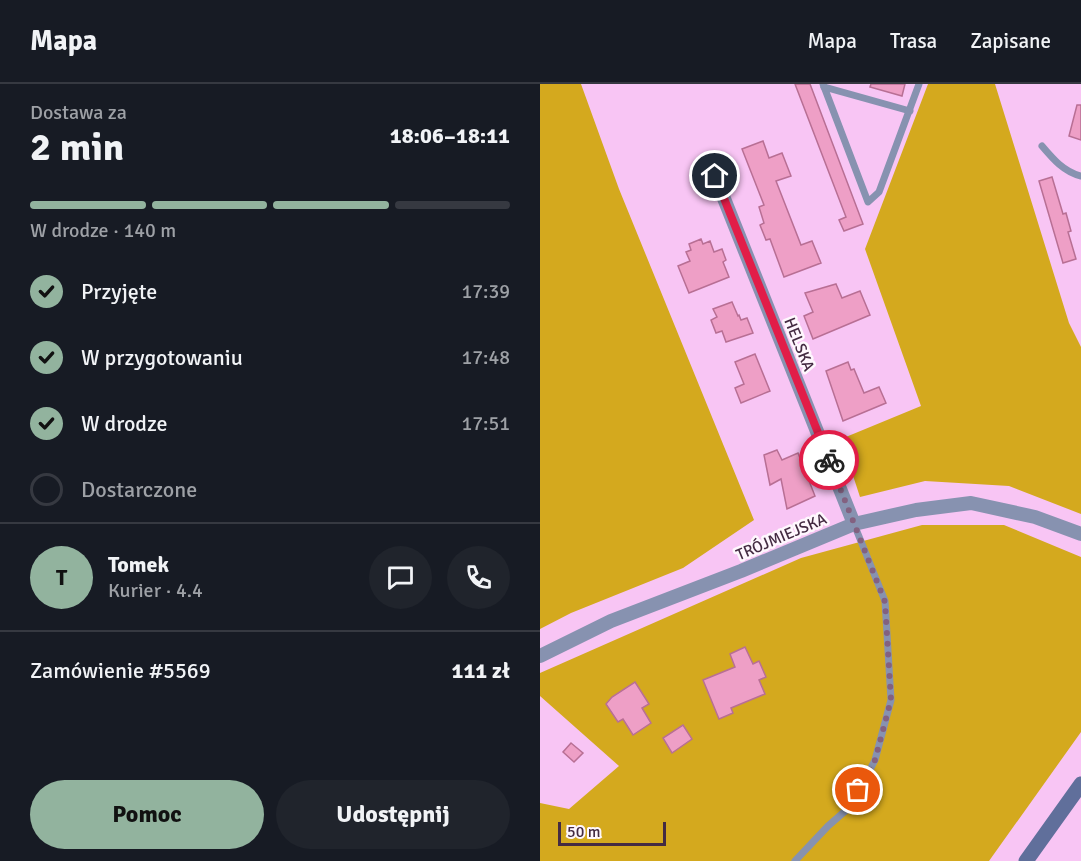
<!DOCTYPE html>
<html lang="pl">
<head>
<meta charset="utf-8">
<style>
  body { margin:0; font-family:Signika,sans-serif; background:#20242c; color:#f1f3f6; height:100vh; display:flex; flex-direction:column; font-size:22px; white-space:nowrap }
  * { box-sizing:border-box; margin:0 }
  p { font-size:20px; color:#9ea1a6 }
  .icon { flex:none; width:33px; height:33px; fill:none; stroke:currentColor; stroke-width:2; stroke-linecap:round; stroke-linejoin:round }
  .map { position:relative; flex:1; overflow:hidden }
  .sheet { display:flex; flex-direction:column; background:#171b24; width:540px }
  .sheet>* { flex:none }
  .scale { position:absolute; left:18px; bottom:15px; width:108px; box-sizing:border-box; padding-left:6px; border:3px solid #442b42; border-top:0; font-size:16px; line-height:21px; white-space:nowrap; color:#442b42; -webkit-text-stroke:4px #fef7fd; paint-order:stroke }
  .pin { position:absolute; display:grid; place-items:center; width:51px; height:51px; color:#fff; margin:-26px; border:3px solid #fff; border-radius:50%; box-shadow:0 2px 6px #0007 }
  .courier { position:absolute; display:grid; place-items:center; width:60px; height:60px; margin:-30px; border:4px solid #e11d48; border-radius:50%; background:#fff; color:#222; box-shadow:0 2px 8px #0007 }
  .summary em { font-style:normal; font-weight:700 }
  .summary div { display:flex; flex-direction:column-reverse }
  .summary { display:flex; align-items:center; justify-content:space-between; height:102px; padding:0 30px }
  h1 { font-size:39px; font-weight:700; line-height:45px }
  .bar { display:grid; grid-template-columns:repeat(4,1fr); gap:9px 6px; align-content:center; height:72px; padding:0 30px }
  .bar i { height:8px; border-radius:4px; background:#363941 }
  .bar .current { background:#92b39e }
  .bar p { grid-column:span 4 }
  .line { display:flex; align-items:center; gap:15px; padding:0 30px; border-top:2px solid #363941 }
  .line div { flex:1 }
  .round { display:grid; place-items:center; flex:none; width:63px; height:63px; border-radius:32px; background:#20242c }
  ol { padding:0 30px; list-style:none }
  li { display:flex; align-items:center; gap:18px; height:66px }
  li p { margin-inline-start:auto }
  li .icon { padding:6px; border-radius:50%; background:#92b39e; color:#111; stroke-width:4 }
  li:last-child { color:#9ea1a6 }
  li i { width:33px; height:33px; border:3px solid #363941; border-radius:50% }
  .action { display:flex; gap:12px; margin-top:auto; padding:12px 30px }
  .action a { flex:1; height:69px; border-radius:36px; background:#92b39e; color:#111; font-size:24px; font-weight:700; line-height:69px; text-align:center }
  .action a+a { background:#20242c; color:#f1f3f6 }
  header { display:flex; align-items:center; gap:36px; box-sizing:border-box; height:84px; padding:0 30px; background:#171b24; border-bottom:2px solid #363941 }
  header strong { font-size:28px }
  nav { display:flex; gap:33px; margin-inline-start:auto; font-size:21px }
  main { display:flex; flex:1; min-height:0 }
  .map>svg:first-child { display:block }
</style>
</head>
<body>
<header>
<strong>Mapa</strong>
<nav><a>Mapa</a><a>Trasa</a><a>Zapisane</a></nav>
</header>
<main>
<section class="sheet">
<div class="summary"><div><h1>2 min</h1><p>Dostawa za</p></div><em>18:06–18:11</em></div>
<div class="bar"><i class="current"></i><i class="current"></i><i class="current"></i><i></i><p>W drodze · 140 m</p></div>
<ol>
<li><svg class="icon" aria-label="check" viewBox="0 0 24 24"><path d="M5 12l5 5 9-10"/></svg>Przyjęte<p>17:39</p></li>
<li><svg class="icon" aria-label="check" viewBox="0 0 24 24"><path d="M5 12l5 5 9-10"/></svg>W przygotowaniu<p>17:48</p></li>
<li><svg class="icon" aria-label="check" viewBox="0 0 24 24"><path d="M5 12l5 5 9-10"/></svg>W drodze<p>17:51</p></li>
<li><i></i>Dostarczone</li>
</ol>
<div class="line" style="height:108px"><b class="round" style="background:#92b39e;color:#111">T</b><div><b>Tomek</b><p>Kurier · 4.4</p></div><a class="round"><svg class="icon" aria-label="chat" viewBox="0 0 24 24"><path d="M4 5h16v11H9l-5 4z"/></svg></a><a class="round"><svg class="icon" aria-label="phone" viewBox="0 0 24 24"><path d="M5 4h4l2 5-3 2q2 4 5 5l2-3 5 2v4C11 20 4 13 5 4z"/></svg></a></div>
<div class="line" style="height:78px"><div>Zamówienie #5569</div><b>111 zł</b></div>
<div class="action"><a>Pomoc</a><a>Udostępnij</a></div>
</section>
<div class="map">
<svg width="541" height="777" viewBox="0 0 541 777">
  <rect width="100%" height="100%" fill="#f8c5f4"/>
  <!-- green -->
  <g fill="#d4a91e">
    <path d="M0 0H41L79 105 214 436 143 484 31 529 0 545Z"/>
    <path d="M388 0H455L529 239 541 263V430L469 402 385 397 320 413 301 355 381 322 325 165Z"/>
    <path d="M382 441H464L541 473V648L449 777H0V719L29 725 79 682 0 612V589L261 474Z"/>
  </g>
  <!-- building -->
  <g fill="#ee9fc6" stroke="#b86f94" stroke-width="1.5">
    <path d="M255 0H270L323 140 304 147 299 136 306 133Z"/>
    <path d="M331 0H365L362 12 330 3Z"/>
    <path d="M537 21H541V56L529 52Z"/>
    <path d="M223 57 229 74 242 69 251 92 236 97 261 161 272 157 281 179 244 193 230 155 226 156 220 141 224 139 219 123 224 121 202 65Z"/>
    <path d="M512 93 523 130 526 129 531 147 528 148 536 175 523 179 499 97Z"/>
    <path d="M161 155 163 160 170 157 174 168 182 165 186 176 183 178 189 193 149 209 138 182 150 177 146 168 151 166 149 160Z"/>
    <path d="M296 200 302 214 320 207 330 231 273 255 264 232 273 228 265 209Z"/>
    <path d="M192 218 198 232 199 231 201 236 207 234 213 249 186 258 182 247 176 249 171 236 177 233 173 225Z"/>
    <path d="M215 270 230 307 201 319 195 304 204 300 195 278Z"/>
    <path d="M308 278 311 286 314 285 324 309 339 303 346 319 303 337 286 287Z"/>
    <path d="M237 366 242 376 258 369 275 412 247 425 241 395 230 401 224 371Z"/>
    <path d="M205 563 213 580 219 577 226 593 219 596 225 610 191 624 193 629 179 635 163 596 195 583 190 570Z"/>
    <path d="M95 598 109 620 102 624 111 639 93 651 83 635 78 638 66 620 72 613Z"/>
    <path d="M143 641 152 655 132 669 123 654Z"/>
    <path d="M31 659 43 669 34 678 23 668Z"/>
  </g>
  <g fill="none" stroke-linecap="round" stroke-linejoin="round">
    <!-- lane -->
    <g stroke="#8792b0" stroke-width="7">
      <path d="M283 0 328 118 339 108 379 0"/>
      <path d="M284 3 370 27"/>
      <path d="M502 62C513 75 524 88 541 92"/>
      <path d="M255 777 288 742 311 722 335 676 351 616 345 517 314 440"/>
    </g>
    <!-- street -->
    <g stroke="#8792b0" stroke-width="14">
      <path d="M175 92 314 440"/>
      <path d="M0 572 71 537 201 487 314 440 376 426 431 419 495 433 541 450"/>
    </g>
    <!-- secondary -->
    <path stroke="#606f9b" stroke-width="15" d="M486 777 541 700"/>
  </g>
  <g fill="none" stroke-linecap="round" stroke-linejoin="round">
    <!-- done -->
    <path stroke="#836180" stroke-width="6" stroke-dasharray="0 10.8" d="M289 376 345 518 351 616 335 676 318 706"/>
    <!-- route -->
    <path stroke="#e11d48" stroke-width="8" d="M175 92 289 376"/>
  </g>
  <g text-anchor="middle" stroke-width="5" stroke-linejoin="round" paint-order="stroke">
    <!-- street labels -->
    <g font-size="16" fill="#442b42" stroke="#fef7fd">
      <text transform="translate(260 260) rotate(68)" y="6">HELSKA</text>
      <text transform="translate(241 452) rotate(-23)" y="6">TRÓJMIEJSKA</text>
    </g>
  </g>
</svg>
<div class="scale">50 m</div>
<div class="pin" style="left:318px;top:706px;background:#ea580c"><svg class="icon" aria-label="bag" viewBox="0 0 24 24"><path d="M5 8h14l-1 12H6zM9 8a3 3 0 0 1 6 0"/></svg></div>
<div class="pin" style="left:175px;top:92px;background:#1f2937"><svg class="icon" aria-label="home" viewBox="0 0 24 24"><path d="M3 11l9-7 9 7M6 9v11h12V9"/></svg></div>
<div class="courier" style="left:289px;top:376px"><svg class="icon" aria-label="bike" viewBox="0 0 24 24"><circle cx="6" cy="16" r="4"/><circle cx="18" cy="16" r="4"/><path d="M6 16l4-8h5l3 8M10 8l3 8H6M13 5h3"/></svg></div>
</div>
</main>
</body>
</html>
